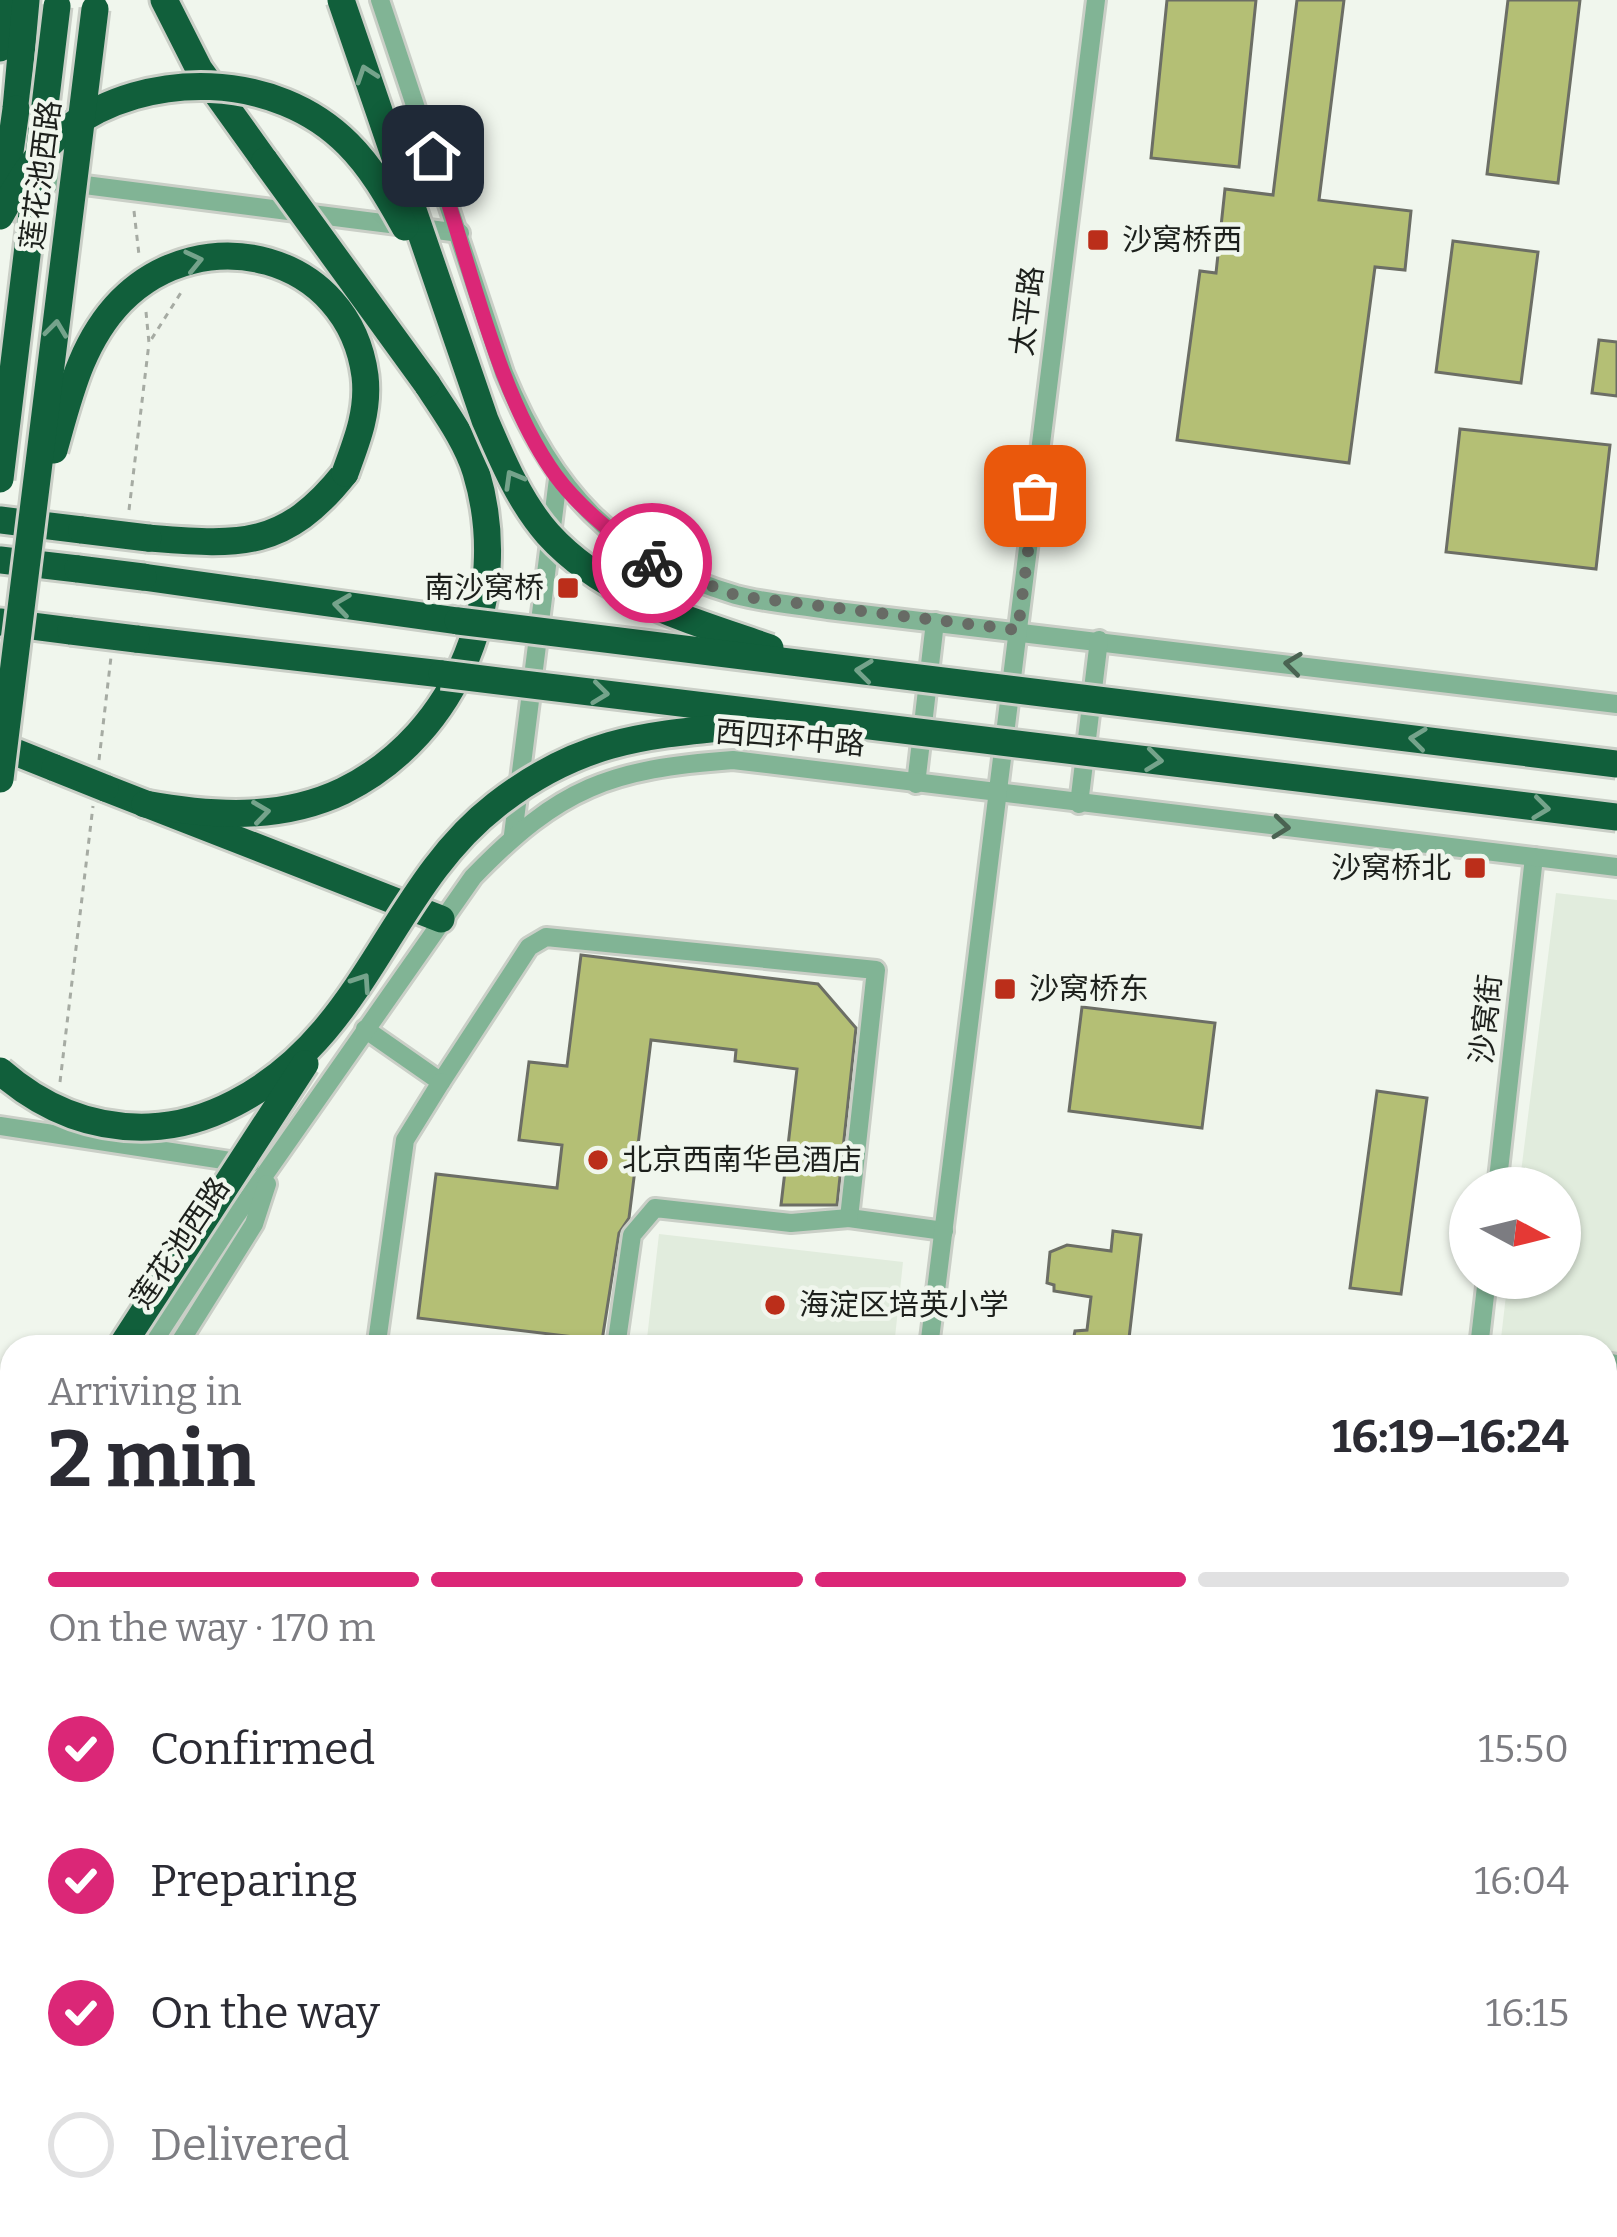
<!DOCTYPE html>
<html lang="en">
<head>
<meta charset="utf-8">
<style>
  body { margin:0; font-family:Bitter,"Noto Sans SC",serif; background:#f2f2f3; color:#2b2b33; height:100vh; display:flex; flex-direction:column; font-size:45px; white-space:nowrap }
  * { box-sizing:border-box; margin:0 }
  p { font-size:39px; color:#7c7c81 }
  .icon { flex:none; width:66px; height:66px; fill:none; stroke:currentColor; stroke-width:2; stroke-linecap:round; stroke-linejoin:round }
  .map { position:relative; flex:1; overflow:hidden }
  .details { position:absolute; left:0px; top:1335px; width:1617px; height:903px; display:flex; flex-direction:column; background:#fff; border-radius:36px 36px 0 0; box-shadow:0 3px 9px #0004 }
  .details>* { flex:none }
  .needle { width:78px; rotate:97deg }
  .tools { position:absolute; left:1449px; top:1167px; display:grid; gap:24px }
  .tools a { display:grid; place-items:center; width:132px; height:132px; border-radius:50%; background:#fff; box-shadow:0 3px 9px #0004; font-size:60px }
  .pin { position:absolute; display:grid; place-items:center; width:102px; height:102px; color:#fff; margin:-51px; border-radius:24px; box-shadow:0 6px 18px #0006 }
  .courier { position:absolute; display:grid; place-items:center; width:120px; height:120px; margin:-60px; border:9px solid #db2777; border-radius:50%; background:#fff; color:#222; box-shadow:0 3px 15px #0007 }
  .overview em { font-style:normal; font-weight:700 }
  .overview div { display:flex; flex-direction:column-reverse }
  .overview { display:flex; align-items:center; justify-content:space-between; height:204px; padding:0 48px }
  h1 { font-size:78px; font-weight:700; line-height:90px }
  .bar { display:grid; grid-template-columns:repeat(4,1fr); gap:18px 12px; align-content:center; height:144px; padding:0 48px }
  .bar i { height:15px; border-radius:9px; background:#e1e1e2 }
  .bar .active { background:#db2777 }
  .bar p { grid-column:span 4 }
  ol { padding:0 48px; list-style:none }
  li { display:flex; align-items:center; gap:36px; height:132px }
  li p { margin-inline-start:auto }
  li .icon { padding:12px; border-radius:50%; background:#db2777; color:#fff; stroke-width:4 }
  li:last-child { color:#7c7c81 }
  li i { width:66px; height:66px; border:6px solid #e1e1e2; border-radius:50% }
  .map>svg:first-child { display:block }
</style>
</head>
<body>
<div class="map">
<svg width="1617" height="2237" viewBox="0 0 1617 2237">
  <rect width="100%" height="100%" fill="#f0f6ed"/>
  <!-- built -->
  <g fill="#e1ecdd">
    <path d="M1556 893 1617 900V1947L1605 1946V1347H1500L1508 1278H1560V1188H1519Z"/>
    <path d="M659 1234 903 1262 894 1347H646Z"/>
    <path d="M388 2226H800L799 2237H439L388 2231Z"/>
  </g>
  <!-- green -->
  <path fill="#dfcf94" d="M1605 2075 1617 2076V2237H1532L1534 2226H1605Z"/>
  <!-- building -->
  <g fill="#b4bf75" stroke="#6c6e65" stroke-width="3">
    <path d="M1167 0H1256L1239 167 1151 158Z"/>
    <path d="M1297 0H1344L1319 200 1411 211 1405 270 1375 267 1349 463 1177 440 1200 271 1216 273 1225 189 1273 195Z"/>
    <path d="M1508 0H1580L1558 183 1487 174Z"/>
    <path d="M1453 241 1538 252 1521 383 1436 372Z"/>
    <path d="M1599 340 1617 342V396L1592 393Z"/>
    <path d="M1460 429 1610 445 1596 569 1446 552Z"/>
    <path d="M581 955 818 984 856 1028 837 1205H781L797 1069 735 1061 736 1050 651 1040 629 1218 619 1233 601 1347H582L583 1338 418 1318 436 1174 557 1188 562 1145 519 1140 529 1062 567 1066Z"/>
    <path d="M1082 1007 1215 1023 1202 1128 1069 1111Z"/>
    <path d="M1377 1091 1427 1098 1401 1294 1350 1288Z"/>
    <path d="M1113 1231 1141 1235 1128 1347H1072L1075 1331 1087 1330 1091 1297 1054 1291V1285L1047 1283 1050 1252 1067 1245 1111 1251Z"/>
  </g>
  <g fill="none" stroke-linecap="round" stroke-linejoin="round">
    <defs>
      <g id="minor">
        <path d="M380 0 504 373C552 489 613 559 736 595 766 603 798 605 828 610L1617 704"/>
        <path d="M30 178 460 233"/>
        <path d="M916 784 935 622"/>
        <path d="M1079 804 1099 640"/>
        <path d="M513 835 558 479"/>
        <path d="M365 1029 441 1082 529 947 546 937 876 970 849 1218 944 1231"/>
        <path d="M0 1126 250 1164"/>
        <path d="M1497 1188 1534 857"/>
        <path d="M150 1347 235 1217 473 877C560 787 610 769 733 760L1617 867"/>
        <path d="M177 1347 254 1224 267 1184"/>
        <path d="M380 1347 377 1342 405 1140 441 1082"/>
        <path d="M616 1347 632 1235 655 1208 791 1223 849 1218"/>
        <path d="M929 1347 1096 0"/>
        <path d="M1479 1347 1487 1278"/>
        <path d="M1605 1362 1617 1364"/>
        <path d="M1605 1540 1617 1433"/>
        <path d="M1605 1603 1617 1604"/>
        <path d="M0 1609 12 1580"/>
        <path d="M0 1673 12 1644"/>
        <path d="M1605 2066 1617 2067"/>
        <path d="M822 2237 823 2226"/>
        <path d="M1374 2237 1375 2226"/>
        <path d="M1514 2237 1515 2226"/>
      </g>
      <g id="highway">
        <path d="M164 0 199 69 265 161"/>
        <path d="M0 48 12 0"/>
        <path d="M16 109 26 0"/>
        <path d="M0 520 82 530"/>
        <path d="M148 538C239 545 284 550 345 473"/>
        <path d="M0 560 78 569"/>
        <path d="M143 577 458 621"/>
        <path d="M0 622 71 631"/>
        <path d="M136 639 442 674"/>
        <path d="M0 746 55 768"/>
        <path d="M105 788 441 919"/>
        <path d="M145 804C211 816 280 821 343 791 459 734 513 594 476 472 466 440 445 412 427 384"/>
        <path d="M0 1541 12 1519"/>
      </g>
    </defs>
    <!-- minor casing -->
    <use href="#minor" stroke="#cacfc7" stroke-width="24"/>
    <!-- highway casing -->
    <use href="#highway" stroke="#cacfc7" stroke-width="33"/>
    <!-- path -->
    <g stroke="#a6aba3" stroke-width="3" stroke-dasharray="6 6" stroke-linecap="butt">
      <path d="M134 211 139 255"/>
      <path d="M146 312 149 343 182 291"/>
      <path d="M129 510 149 343"/>
      <path d="M99 760 111 657"/>
      <path d="M60 1082 93 806"/>
    </g>
    <!-- minor -->
    <use href="#minor" stroke="#81b495" stroke-width="18"/>
    <!-- highway -->
    <use href="#highway" stroke="#115f3b" stroke-width="27"/>
    <defs>
      <g id="highway-bridge">
        <path d="M341 0 485 420C502 459 519 501 548 534 606 598 691 620 770 648"/>
        <path d="M265 161 427 384"/>
        <path d="M4 194 16 109"/>
        <path d="M0 216C18 183 36 152 67 129 147 69 276 71 348 144 372 168 388 197 405 227"/>
        <path d="M54 450C69 397 81 342 121 301 203 218 349 254 365 376 369 411 357 441 345 473"/>
        <path d="M0 479 57 6"/>
        <path d="M82 530 148 538"/>
        <path d="M78 569 143 577"/>
        <path d="M458 621 1617 764"/>
        <path d="M71 631 136 639"/>
        <path d="M442 674 1617 817"/>
        <path d="M55 768 105 788"/>
        <path d="M0 779 95 9"/>
        <path d="M0 1071C42 1108 92 1129 149 1127 180 1126 208 1117 235 1103 368 1034 388 889 496 805 588 733 659 735 769 723"/>
        <path d="M121 1347 305 1064"/>
      </g>
    </defs>
    <!-- highway-bridge casing -->
    <use href="#highway-bridge" stroke="#cacfc7" stroke-width="33" stroke-linecap="butt"/>
    <!-- highway-bridge -->
    <use href="#highway-bridge" stroke="#115f3b" stroke-width="27"/>
  </g>
  <!-- one-way arrows -->
  <defs><path id="oneway-chevron" d="M-2-3.5L2.5 0L-2 3.5" fill="none" stroke-width="1.6" stroke-linecap="round" stroke-linejoin="round" transform="scale(3)"/></defs>
  <g stroke="#75a38b">
    <use href="#oneway-chevron" transform="translate(366 74) rotate(-109)"/>
    <use href="#oneway-chevron" transform="translate(194 261) rotate(-13)"/>
    <use href="#oneway-chevron" transform="translate(56 329) rotate(-83)"/>
    <use href="#oneway-chevron" transform="translate(513 479) rotate(-120)"/>
    <use href="#oneway-chevron" transform="translate(342 605) rotate(-172)"/>
    <use href="#oneway-chevron" transform="translate(864 671) rotate(-173)"/>
    <use href="#oneway-chevron" transform="translate(600 693) rotate(7)"/>
    <use href="#oneway-chevron" transform="translate(1418 739) rotate(-173)"/>
    <use href="#oneway-chevron" transform="translate(1154 760) rotate(7)"/>
    <use href="#oneway-chevron" transform="translate(1541 808) rotate(7)"/>
    <use href="#oneway-chevron" transform="translate(261 812) rotate(-8)"/>
    <use href="#oneway-chevron" transform="translate(362 982) rotate(-56)"/>
  </g>
  <g stroke="#4a6352">
    <use href="#oneway-chevron" transform="translate(1293 664) rotate(-173)"/>
    <use href="#oneway-chevron" transform="translate(1281 827) rotate(6)"/>
  </g>
  <g fill="none" stroke-linecap="round" stroke-linejoin="round">
    <!-- done -->
    <path stroke="#676b65" stroke-width="12" stroke-dasharray="0 21.6" d="M652 563 738 596 1018 630 1035 496"/>
    <!-- route -->
    <path stroke="#db2777" stroke-width="15" d="M433 156C468 254 496 394 556 476 581 510 619 538 652 563"/>
  </g>
  <!-- markers -->
  <g fill="#bb2e1a" stroke="#f0f6ed" stroke-width="4.5">
    <rect x="1086" y="228" width="24" height="24" rx="6"/>
    <rect x="556" y="576" width="24" height="24" rx="6"/>
    <rect x="1463" y="856" width="24" height="24" rx="6"/>
    <rect x="993" y="977" width="24" height="24" rx="6"/>
    <circle cx="598" cy="1160" r="12"/>
    <circle cx="775" cy="1305" r="12"/>
  </g>
  <g text-anchor="middle" stroke-width="9" stroke-linejoin="round" paint-order="stroke">
    <!-- street labels -->
    <g font-size="30" fill="#1d201c" stroke="#f0f6ed">
      <text transform="translate(41 175) rotate(-83)" y="10">莲花池西路</text>
      <text transform="translate(1027 311) rotate(-83)" y="10">太平路</text>
      <text transform="translate(790 738) rotate(5)" y="10">西四环中路</text>
      <text transform="translate(1486 1019) rotate(-84)" y="10">沙窝街</text>
      <text transform="translate(180 1243) rotate(-56)" y="10">莲花池西路</text>
    </g>
    <!-- poi labels -->
    <g font-size="30" fill="#1d201c" stroke="#f0f6ed" text-anchor="start">
      <text x="1122" y="250">沙窝桥西</text>
      <text x="544" y="598" text-anchor="end">南沙窝桥</text>
      <text x="1451" y="878" text-anchor="end">沙窝桥北</text>
      <text x="1029" y="999">沙窝桥东</text>
      <text x="622" y="1170">北京西南华邑酒店</text>
      <text x="799" y="1315">海淀区培英小学</text>
    </g>
  </g>
</svg>
<div class="tools">
<a><svg class="needle" viewBox="-14 -14 28 28"><path d="M0-13l5 13h-10z" fill="#e53935"/><path d="M0 13l5-13h-10z" fill="#7c7c81"/></svg></a>
</div>
<div class="pin" style="left:1035px;top:496px;background:#ea580c"><svg class="icon" aria-label="bag" viewBox="0 0 24 24"><path d="M5 8h14l-1 12H6zM9 8a3 3 0 0 1 6 0"/></svg></div>
<div class="pin" style="left:433px;top:156px;background:#1f2937"><svg class="icon" aria-label="home" viewBox="0 0 24 24"><path d="M3 11l9-7 9 7M6 9v11h12V9"/></svg></div>
<div class="courier" style="left:652px;top:563px"><svg class="icon" aria-label="bike" viewBox="0 0 24 24"><circle cx="6" cy="16" r="4"/><circle cx="18" cy="16" r="4"/><path d="M6 16l4-8h5l3 8M10 8l3 8H6M13 5h3"/></svg></div>
<section class="details">
<div class="overview"><div><h1>2 min</h1><p>Arriving in</p></div><em>16:19–16:24</em></div>
<div class="bar"><i class="active"></i><i class="active"></i><i class="active"></i><i></i><p>On the way · 170 m</p></div>
<ol>
<li><svg class="icon" aria-label="check" viewBox="0 0 24 24"><path d="M5 12l5 5 9-10"/></svg>Confirmed<p>15:50</p></li>
<li><svg class="icon" aria-label="check" viewBox="0 0 24 24"><path d="M5 12l5 5 9-10"/></svg>Preparing<p>16:04</p></li>
<li><svg class="icon" aria-label="check" viewBox="0 0 24 24"><path d="M5 12l5 5 9-10"/></svg>On the way<p>16:15</p></li>
<li><i></i>Delivered</li>
</ol>
</section>
</div>
</body>
</html>
